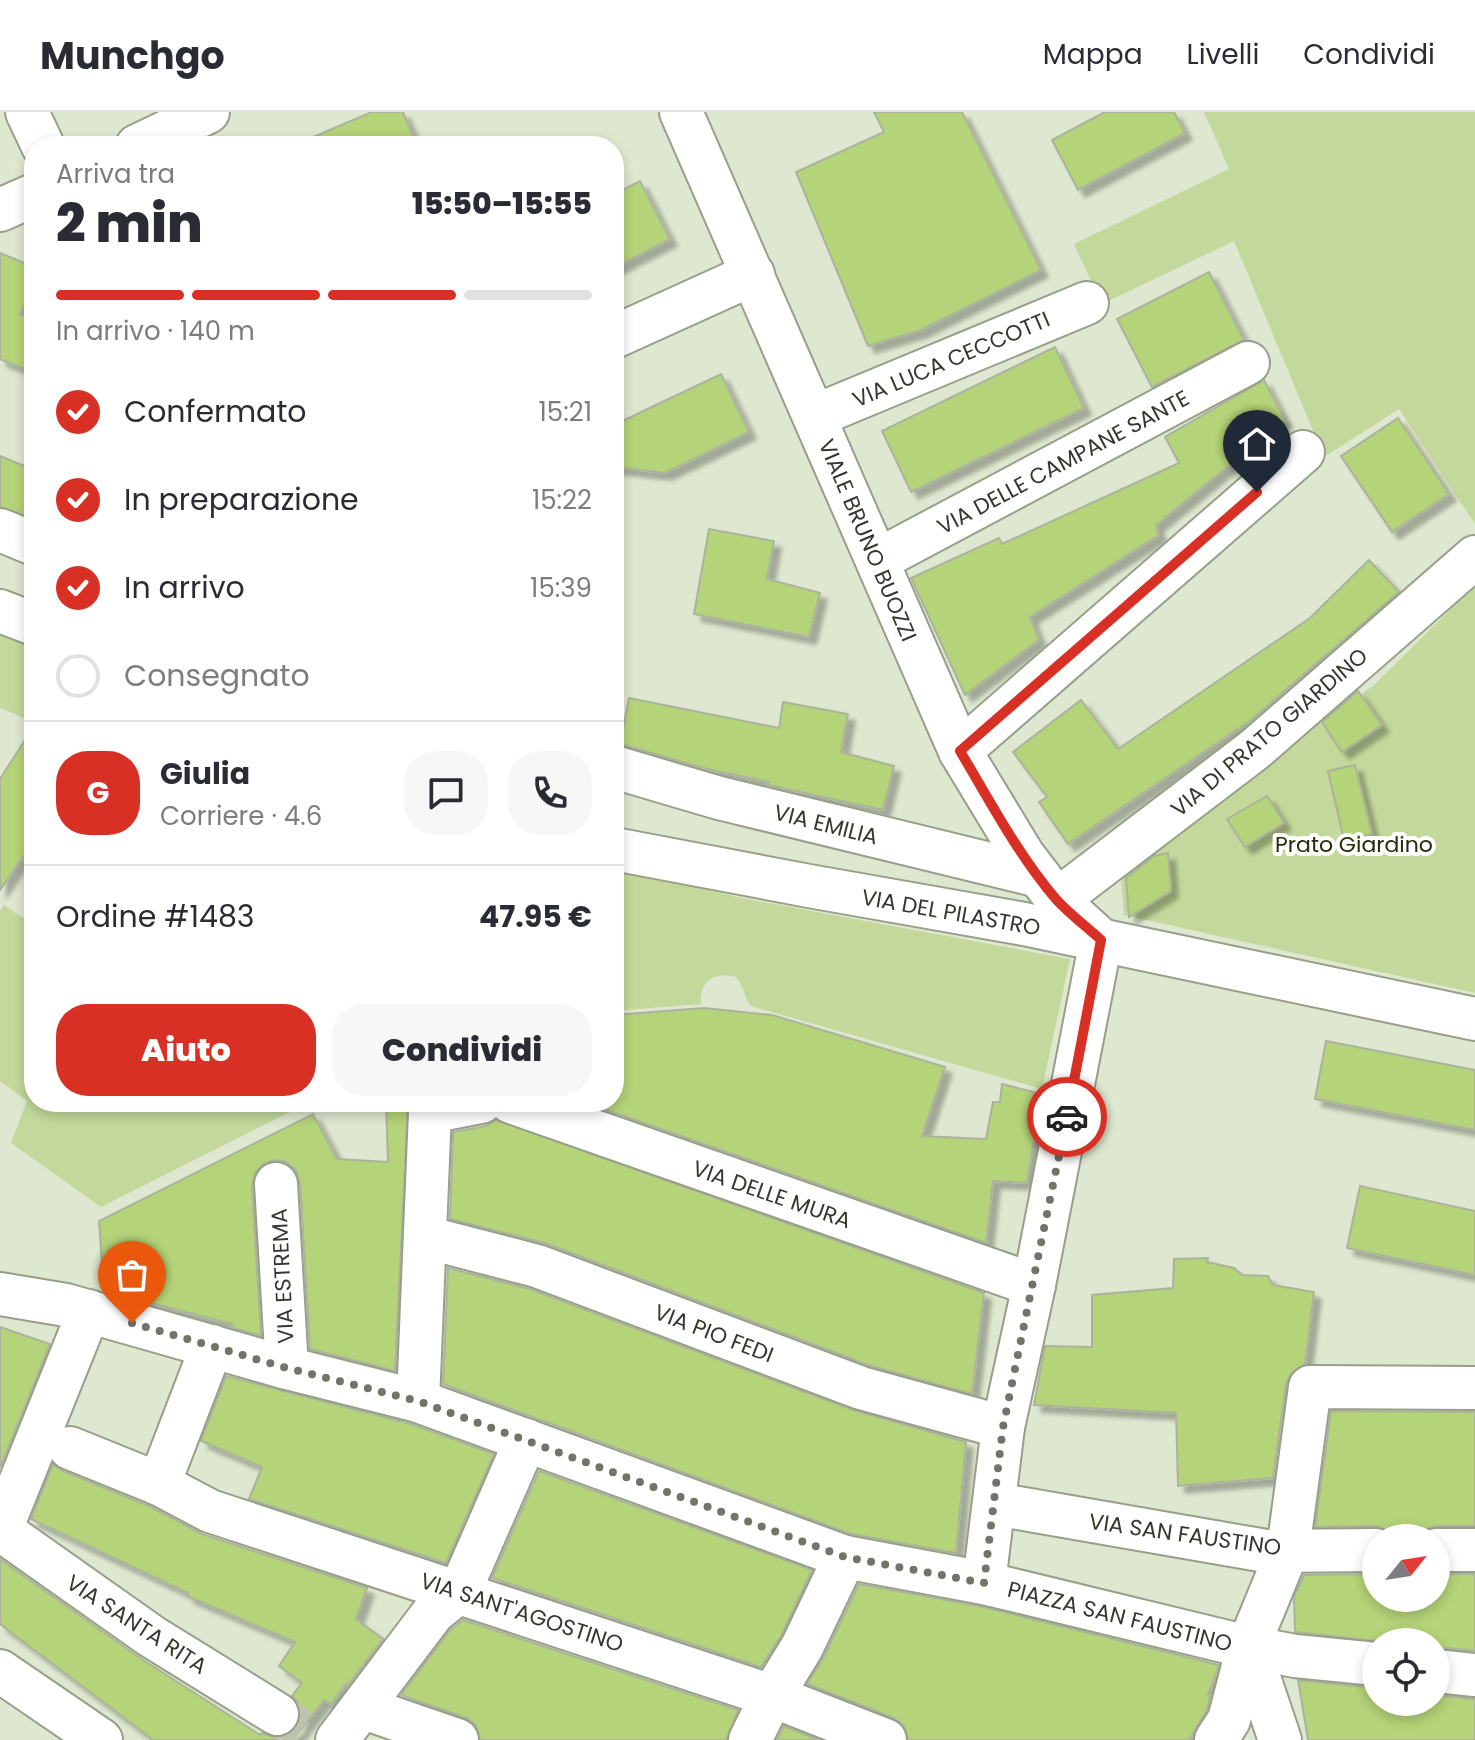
<!DOCTYPE html>
<html lang="it">
<head>
<meta charset="utf-8">
<style>
  body { margin:0; font-family:Poppins,sans-serif; background:#f7f7f7; color:#2b2b33; height:100vh; display:flex; flex-direction:column; font-size:30px; white-space:nowrap }
  * { box-sizing:border-box; margin:0 }
  p { font-size:26px; color:#7c7c81 }
  .icon { flex:none; width:44px; height:44px; fill:none; stroke:currentColor; stroke-width:2; stroke-linecap:round; stroke-linejoin:round }
  .map { position:relative; flex:1; overflow:hidden }
  .sheet { position:absolute; left:24px; top:24px; width:600px; height:976px; display:flex; flex-direction:column; background:#fff; border-radius:32px; box-shadow:0 4px 12px #0003 }
  .sheet>* { flex:none }
  .needle { width:52px; rotate:60deg }
  .tools { position:absolute; left:1362px; top:1412px; display:grid; gap:16px }
  .tools a { display:grid; place-items:center; width:88px; height:88px; border-radius:50%; background:#fff; box-shadow:0 4px 12px #0003; font-size:40px }
  .pin { position:absolute; display:grid; place-items:center; width:68px; height:68px; color:#fff; margin:-82px -34px; border-radius:50% 50% 50% 0; rotate:-45deg; box-shadow:0 0 8px #0007 }
  .pin .icon { rotate:45deg }
  .courier { position:absolute; display:grid; place-items:center; width:80px; height:80px; margin:-40px; border:6px solid #d93025; border-radius:50%; background:#fff; color:#222; box-shadow:0 2px 10px #0007 }
  .head em { font-style:normal; font-weight:800 }
  .head div { display:flex; flex-direction:column-reverse }
  .head { display:flex; align-items:center; justify-content:space-between; height:136px; padding:0 32px }
  h1 { font-size:52px; font-weight:800; line-height:60px }
  .bar { display:grid; grid-template-columns:repeat(4,1fr); gap:12px 8px; align-content:center; height:96px; padding:0 32px }
  .bar i { height:10px; border-radius:6px; background:#e1e1e2 }
  .bar .active { background:#d93025 }
  .bar p { grid-column:span 4 }
  .line { display:flex; align-items:center; gap:20px; padding:0 32px; border-top:2px solid #e1e1e2 }
  .line div { flex:1 }
  .round { display:grid; place-items:center; flex:none; width:84px; height:84px; border-radius:32px; background:#f7f7f7 }
  ol { padding:0 32px; list-style:none }
  li { display:flex; align-items:center; gap:24px; height:88px }
  li p { margin-inline-start:auto }
  li .icon { padding:8px; border-radius:50%; background:#d93025; color:#fff; stroke-width:4 }
  li:last-child { color:#7c7c81 }
  li i { width:44px; height:44px; border:4px solid #e1e1e2; border-radius:50% }
  .primary-button { display:flex; gap:16px; margin-top:auto; padding:16px 32px }
  .primary-button a { flex:1; height:92px; border-radius:32px; background:#d93025; color:#fff; font-size:32px; font-weight:800; line-height:92px; text-align:center }
  .primary-button a+a { background:#f7f7f7; color:#2b2b33 }
  header { display:flex; align-items:center; gap:48px; box-sizing:border-box; height:112px; padding:0 40px; background:#fff; border-bottom:2px solid #e1e1e2 }
  header strong { font-size:38px }
  nav { display:flex; gap:44px; margin-inline-start:auto; font-size:28px }
  .map>svg:first-child { display:block }
</style>
</head>
<body>
<header>
<strong>Munchgo</strong>
<nav><a>Mappa</a><a>Livelli</a><a>Condividi</a></nav>
</header>
<div class="map">
<svg width="1475" height="1628" viewBox="0 0 1475 1628">
  <defs>
    <filter id="shadow"><feDropShadow dx="7" dy="7" stdDeviation="2" flood-color="#0004"/></filter>
  </defs>
  <rect width="100%" height="100%" fill="#dee7cf"/>
  <!-- green -->
  <g fill="#c3d89a">
    <path d="M1204 0H1475V412L1399 297 1324 345 1234 129 1102 192 1074 132 1229 57Z"/>
    <path d="M1475 473V881L1124 803 1120 750 1373 574Z"/>
    <path d="M0 518 34 532V610L0 596Z"/>
    <path d="M614 755 742 786 1070 847 1042 977 751 894C744 885 744 874 736 865 715 860 699 867 701 892L614 899Z"/>
    <path d="M4 793 34 813V990H300L304 993 101 1095 11 1031 27 989 0 969V799Z"/>
  </g>
  <!-- building -->
  <g fill="#b5d378" stroke="#aab39c" stroke-width="2" filter="url(#shadow)">
    <path d="M372 0H403L417 34H292Z"/>
    <path d="M874 0H962L1041 158 921 218 868 234 796 60 884 20Z"/>
    <path d="M1105 0H1174L1185 21 1078 78 1052 28Z"/>
    <path d="M640 69 670 127 614 156V82Z"/>
    <path d="M0 141 34 155V176L20 202 34 207V261L0 247Z"/>
    <path d="M1209 160 1244 228 1152 275 1117 207Z"/>
    <path d="M1055 235 1084 296 911 380 882 319Z"/>
    <path d="M721 262 749 320 665 361 614 355V313Z"/>
    <path d="M1264 268 1285 308 1156 413 1159 423 1030 505 1039 528 965 583 911 466 999 426 1002 432 1179 351 1165 325Z"/>
    <path d="M1398 306 1449 382 1392 420 1341 344Z"/>
    <path d="M0 344 34 358V406L0 395Z"/>
    <path d="M709 417 774 429 767 467 820 481 809 525 694 502Z"/>
    <path d="M1369 448 1399 480 1251 608 1068 732 1039 690 1047 685 1013 640 1081 588 1118 637 1310 506Z"/>
    <path d="M1358 579 1382 613 1342 640 1322 610Z"/>
    <path d="M629 586 779 616 783 590 848 602 841 640 894 654 883 698 768 673 769 670 707 657 620 632Z"/>
    <path d="M34 614V729L0 778V667Z"/>
    <path d="M1355 653 1372 722 1344 728 1328 659Z"/>
    <path d="M1267 684 1284 711 1245 735 1227 707Z"/>
    <path d="M1168 741 1171 779 1129 805 1126 766 1154 744Z"/>
    <path d="M704 896 772 903 945 955 922 1024 986 1027 993 990H1000L1002 972 1041 982 1027 1071 993 1069 986 1131 584 990H614V903Z"/>
    <path d="M1326 929 1475 958V1018L1315 987Z"/>
    <path d="M386 990H408L395 1259 310 1237 300 1071 296 1058 286 1050 275 1048 263 1052 255 1061 252 1073 261 1224 231 1215 232 1212 104 1179 99 1109 313 1002 337 1047 388 1050Z"/>
    <path d="M496 1008 984 1181 972 1282 868 1253 545 1131 450 1107 453 1020 486 1014Z"/>
    <path d="M1360 1074 1475 1099V1163L1347 1136Z"/>
    <path d="M1208 1146 1207 1150 1234 1156 1242 1163 1268 1164 1273 1173 1314 1180 1305 1252 1291 1261 1286 1272 1273 1366 1178 1374 1176 1301 1034 1293 1045 1234 1092 1235V1183L1173 1176 1174 1147Z"/>
    <path d="M448 1156 530 1177 853 1298 966 1330 956 1441 851 1422 443 1272Z"/>
    <path d="M0 1215 50 1232 0 1356Z"/>
    <path d="M226 1264 411 1312 494 1342 446 1451 249 1387 262 1355 201 1329Z"/>
    <path d="M1331 1299 1475 1300V1414H1436L1422 1419H1390L1376 1414 1315 1415Z"/>
    <path d="M53 1352 61 1358 149 1394 202 1422 367 1476 356 1507 383 1527 348 1573 346 1572 331 1592 324 1588 293 1628H153L0 1512V1447L137 1544 260 1623 262 1621 277 1626 288 1623 298 1614 301 1602 298 1591 292 1584 302 1571 279 1554 295 1530 187 1484 188 1481 31 1407Z"/>
    <path d="M539 1359 812 1458 781 1524 761 1555 492 1466Z"/>
    <path d="M1376 1462V1486H1436V1462H1475V1539L1436 1535V1530H1384L1295 1520 1294 1485 1304 1463Z"/>
    <path d="M859 1472 979 1494 1219 1553 1208 1583 1210 1585 1207 1598 1189 1628H908L904 1614 894 1606 807 1572 824 1545Z"/>
    <path d="M463 1508 738 1598 726 1628H480L476 1613 466 1606 401 1583 450 1518Z"/>
    <path d="M1298 1568 1376 1576V1590H1436V1583L1475 1587V1628H1308Z"/>
    <path d="M784 1614 819 1628H777Z"/>
  </g>
  <g fill="none" stroke-linecap="round" stroke-linejoin="round">
    <!-- minor-tunnel -->
    <path stroke="#bcc4af" stroke-width="42" stroke-dasharray="42 21" stroke-linecap="butt" d="M277 1602 301 1618"/>
    <defs>
      <g id="minor">
        <path d="M27 0 43 34"/>
        <path d="M681 0 960 639 1023 743 1039 764 1057 788 1101 828"/>
        <path d="M137 34 208 0"/>
        <path d="M0 98 34 83"/>
        <path d="M614 225 753 162"/>
        <path d="M815 304 1087 191"/>
        <path d="M0 418 34 432"/>
        <path d="M878 448 1248 251"/>
        <path d="M0 499 34 512"/>
        <path d="M960 639 1303 340"/>
        <path d="M614 655 719 686 1039 764"/>
        <path d="M614 737 809 774 1024 812 1475 907"/>
        <path d="M1057 788 1254 638 1475 445"/>
        <path d="M511 990 1034 1173"/>
        <path d="M276 1072 287 1256"/>
        <path d="M425 1125 537 1154 861 1276 1003 1315"/>
        <path d="M0 1182 66 1193 287 1256 418 1289 845 1445 984 1471 1248 1535 1295 1544 1376 1552"/>
        <path d="M418 1289 430 1000 481 990"/>
        <path d="M70 1336 159 1372 210 1399 772 1584 885 1628"/>
        <path d="M159 1372 212 1234"/>
        <path d="M995 1392 1266 1439 1376 1438"/>
        <path d="M1 1418 151 1524 277 1602"/>
        <path d="M0 1420 89 1199"/>
        <path d="M1436 1438H1475"/>
        <path d="M984 1471 1003 1315 1034 1173 1101 828"/>
        <path d="M1249 1536 1280 1628"/>
        <path d="M0 1559 101 1628"/>
        <path d="M1436 1559 1475 1563"/>
        <path d="M364 1596 457 1628"/>
        <path d="M337 1628 433 1501 460 1479 526 1328"/>
        <path d="M750 1628 772 1584 802 1535 845 1445"/>
        <path d="M1216 1628 1229 1608 1248 1535 1288 1438 1310 1275 1475 1276"/>
      </g>
    </defs>
    <!-- minor casing -->
    <use href="#minor" stroke="#979f89" stroke-width="46"/>
    <!-- minor -->
    <use href="#minor" stroke="#fff" stroke-width="42"/>
  </g>
  <g fill="none" stroke-linecap="round" stroke-linejoin="round">
    <!-- done -->
    <path stroke="#707567" stroke-width="8" stroke-dasharray="0 14.4" d="M132 1211 287 1256 418 1289 845 1445 984 1471 1003 1315 1067 1005"/>
    <!-- route -->
    <path stroke="#d93025" stroke-width="10" d="M1067 1005 1101 828C1086 814 1068 801 1055 786 1017 741 990 689 960 639L1257 380"/>
  </g>
  <g text-anchor="middle" stroke-width="8" stroke-linejoin="round" paint-order="stroke">
    <!-- street labels -->
    <g font-size="22" fill="#35382f" stroke="#fff">
      <text transform="translate(951 247) rotate(-23)" y="8">VIA LUCA CECCOTTI</text>
      <text transform="translate(1063 350) rotate(-28)" y="8">VIA DELLE CAMPANE SANTE</text>
      <text transform="translate(868 428) rotate(67)" y="8">VIALE BRUNO BUOZZI</text>
      <text transform="translate(1269 620) rotate(-40)" y="8">VIA DI PRATO GIARDINO</text>
      <text transform="translate(826 712) rotate(14)" y="8">VIA EMILIA</text>
      <text transform="translate(951 800) rotate(10)" y="8">VIA DEL PILASTRO</text>
      <text transform="translate(772 1082) rotate(19)" y="8">VIA DELLE MURA</text>
      <text transform="translate(282 1164) rotate(-93)" y="8">VIA ESTREMA</text>
      <text transform="translate(714 1221) rotate(21)" y="8">VIA PIO FEDI</text>
      <text transform="translate(1185 1422) rotate(8)" y="8">VIA SAN FAUSTINO</text>
      <text transform="translate(522 1500) rotate(18)" y="8">VIA SANT'AGOSTINO</text>
      <text transform="translate(1120 1504) rotate(14)" y="8">PIAZZA SAN FAUSTINO</text>
      <text transform="translate(137 1512) rotate(33)" y="8">VIA SANTA RITA</text>
    </g>
    <!-- park labels -->
    <g font-size="22" fill="#232e07" stroke="#fff">
      <text x="1354" y="740">Prato Giardino</text>
    </g>
  </g>
</svg>
<div class="tools">
<a><svg class="needle" viewBox="-14 -14 28 28"><path d="M0-13l5 13h-10z" fill="#e53935"/><path d="M0 13l5-13h-10z" fill="#7c7c81"/></svg></a>
<a><svg class="icon" aria-label="locate" viewBox="0 0 24 24"><circle cx="12" cy="12" r="6"/><path d="M12 2v4M12 18v4M2 12h4M18 12h4"/></svg></a>
</div>
<div class="pin" style="left:132px;top:1211px;background:#ea580c"><svg class="icon" aria-label="bag" viewBox="0 0 24 24"><path d="M5 8h14l-1 12H6zM9 8a3 3 0 0 1 6 0"/></svg></div>
<div class="pin" style="left:1257px;top:380px;background:#1f2937"><svg class="icon" aria-label="home" viewBox="0 0 24 24"><path d="M3 11l9-7 9 7M6 9v11h12V9"/></svg></div>
<div class="courier" style="left:1067px;top:1005px"><svg class="icon" aria-label="car" viewBox="0 0 24 24"><path d="M5 17H2v-5l4-1 3-4h7l3 4 3 1v5h-3M9 17h6M6 11h13"/><circle cx="7" cy="17" r="2"/><circle cx="17" cy="17" r="2"/></svg></div>
<section class="sheet">
<div class="head"><div><h1>2 min</h1><p>Arriva tra</p></div><em>15:50–15:55</em></div>
<div class="bar"><i class="active"></i><i class="active"></i><i class="active"></i><i></i><p>In arrivo · 140 m</p></div>
<ol>
<li><svg class="icon" aria-label="check" viewBox="0 0 24 24"><path d="M5 12l5 5 9-10"/></svg>Confermato<p>15:21</p></li>
<li><svg class="icon" aria-label="check" viewBox="0 0 24 24"><path d="M5 12l5 5 9-10"/></svg>In preparazione<p>15:22</p></li>
<li><svg class="icon" aria-label="check" viewBox="0 0 24 24"><path d="M5 12l5 5 9-10"/></svg>In arrivo<p>15:39</p></li>
<li><i></i>Consegnato</li>
</ol>
<div class="line" style="height:144px"><b class="round" style="background:#d93025;color:#fff">G</b><div><b>Giulia</b><p>Corriere · 4.6</p></div><a class="round"><svg class="icon" aria-label="chat" viewBox="0 0 24 24"><path d="M4 5h16v11H9l-5 4z"/></svg></a><a class="round"><svg class="icon" aria-label="phone" viewBox="0 0 24 24"><path d="M5 4h4l2 5-3 2q2 4 5 5l2-3 5 2v4C11 20 4 13 5 4z"/></svg></a></div>
<div class="line" style="height:104px"><div>Ordine #1483</div><b>47.95 €</b></div>
<div class="primary-button"><a>Aiuto</a><a>Condividi</a></div>
</section>
</div>
</body>
</html>
